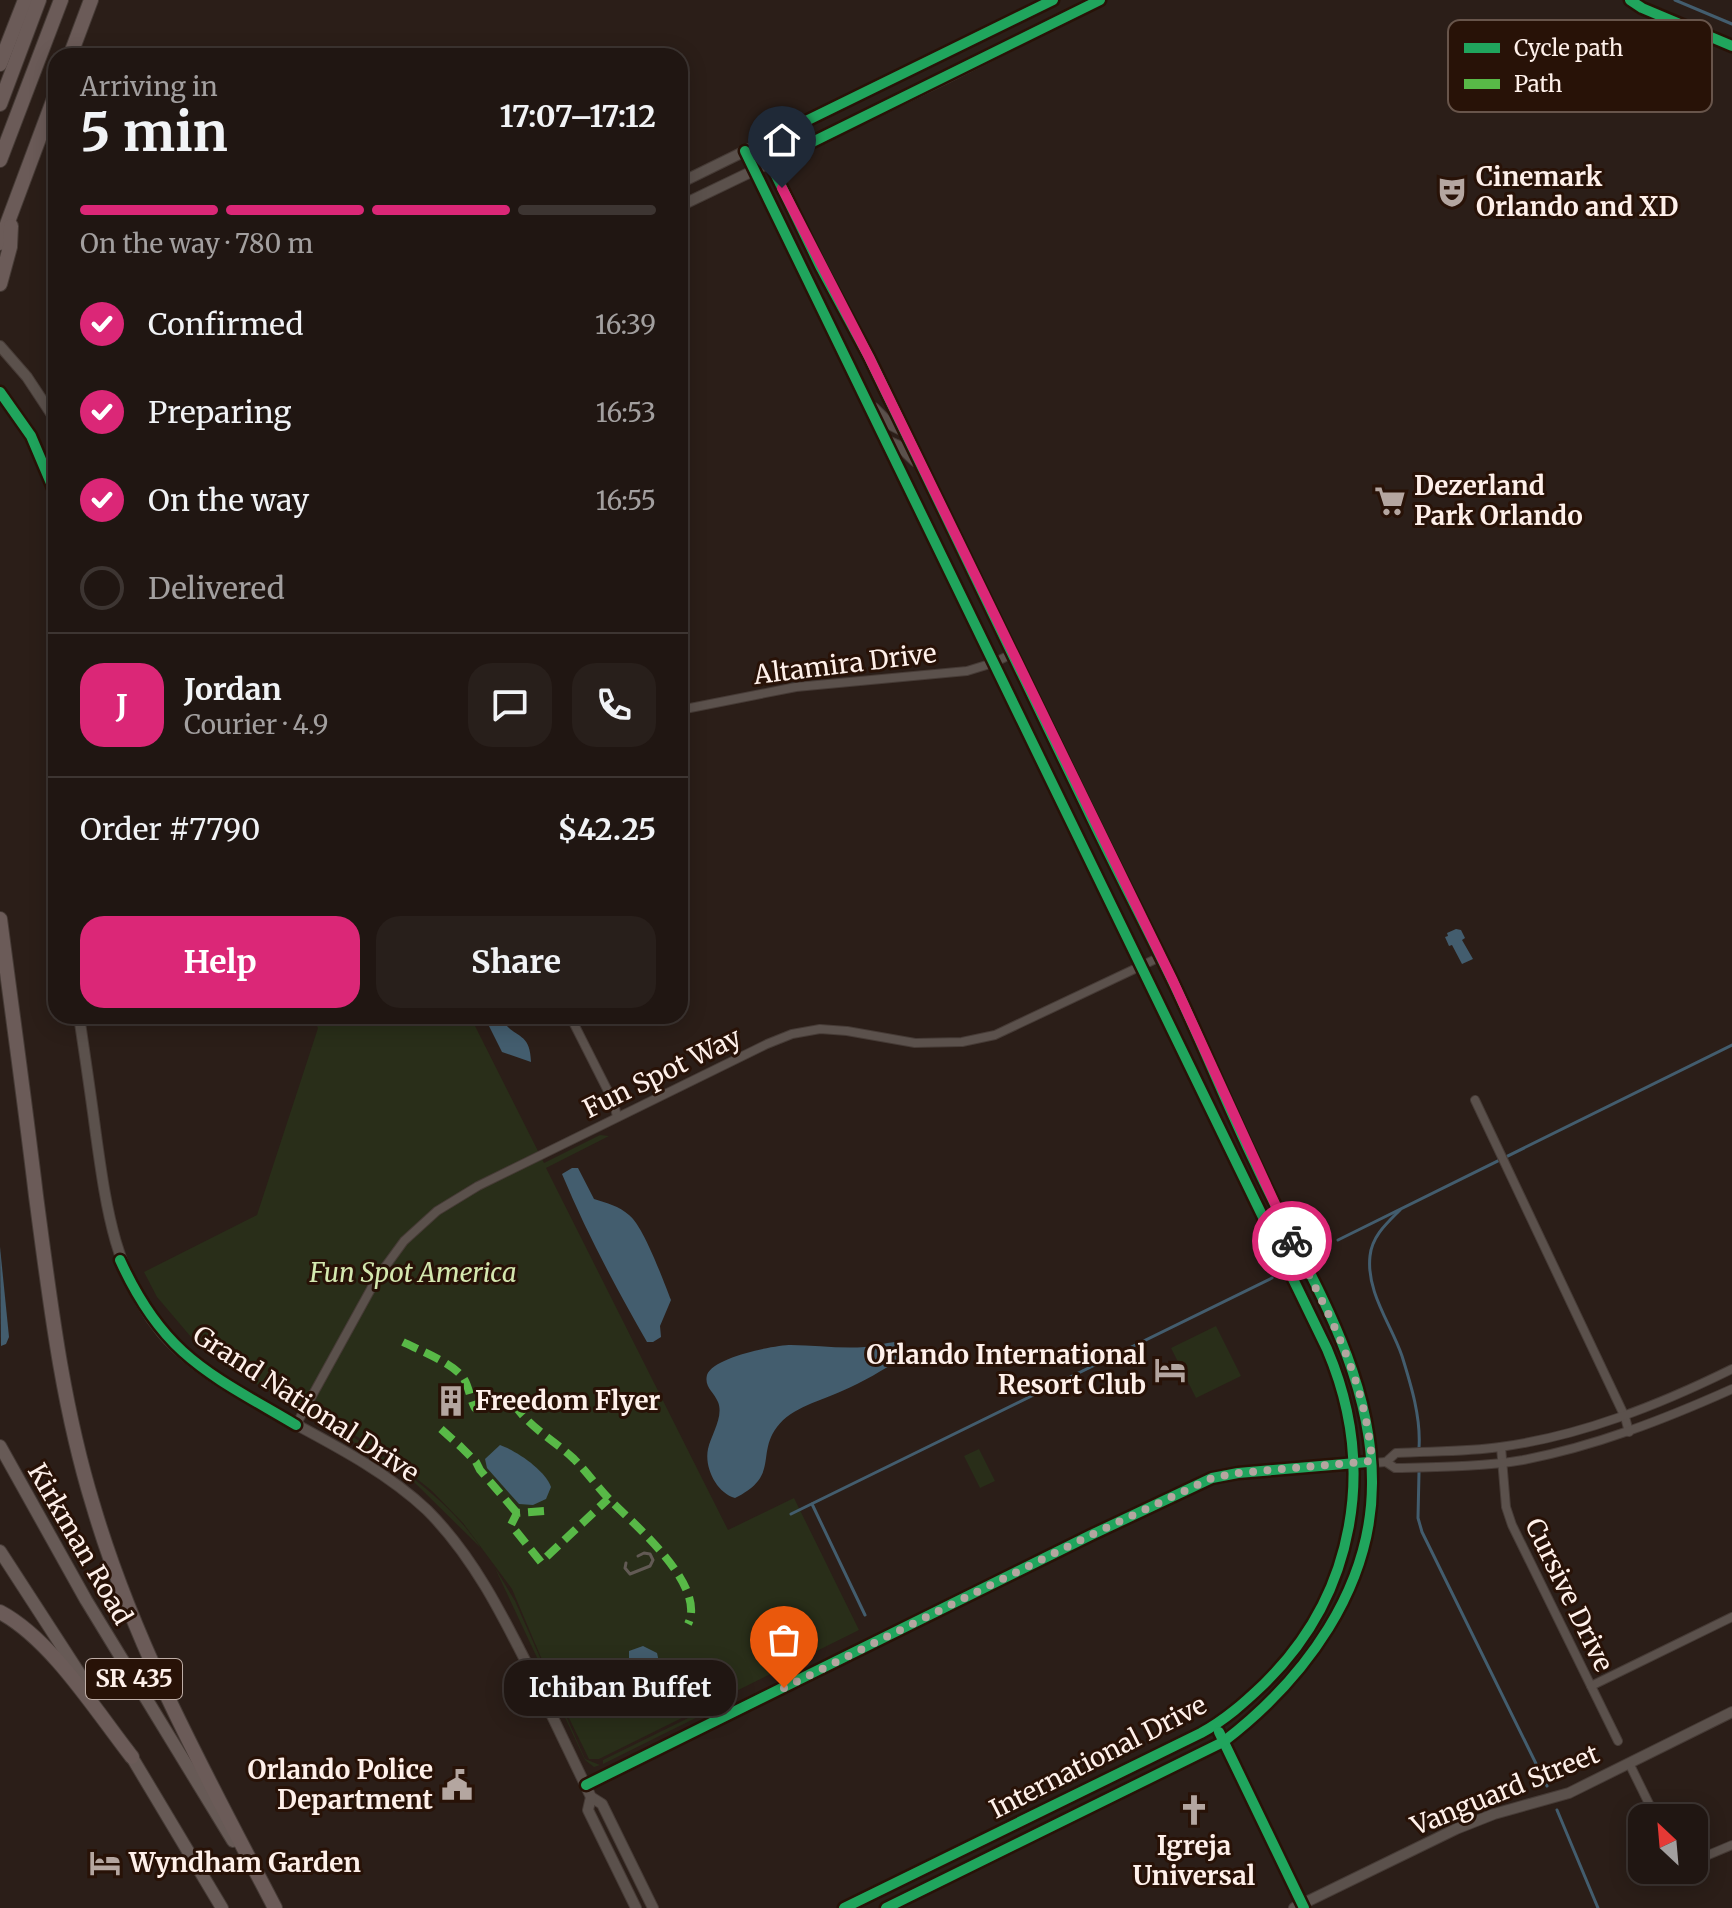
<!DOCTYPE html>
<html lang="en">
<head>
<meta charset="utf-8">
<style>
  body { margin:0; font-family:Merriweather,serif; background:#281f1b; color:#f1f3f6; height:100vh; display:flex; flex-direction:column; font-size:30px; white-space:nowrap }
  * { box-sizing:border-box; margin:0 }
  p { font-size:26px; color:#a29f9f }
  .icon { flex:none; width:44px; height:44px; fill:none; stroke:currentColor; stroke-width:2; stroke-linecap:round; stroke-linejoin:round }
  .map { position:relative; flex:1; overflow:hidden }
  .details { position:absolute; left:48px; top:48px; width:640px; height:976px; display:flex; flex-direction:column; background:#201612; border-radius:24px; box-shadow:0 4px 20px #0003,0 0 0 2px #3d3532 }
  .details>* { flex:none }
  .needle { width:52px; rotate:334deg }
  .tools { position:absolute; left:1628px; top:1804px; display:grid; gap:16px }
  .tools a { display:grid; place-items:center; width:80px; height:80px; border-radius:16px; background:#201612; box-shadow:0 4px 20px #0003,0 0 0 2px #3d3532; font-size:40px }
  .pin { position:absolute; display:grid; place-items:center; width:68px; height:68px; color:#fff; margin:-82px -34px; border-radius:50% 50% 50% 0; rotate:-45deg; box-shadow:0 0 8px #0007 }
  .pin .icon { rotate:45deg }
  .courier { position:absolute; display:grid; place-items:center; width:80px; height:80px; margin:-40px; border:6px solid #db2777; border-radius:50%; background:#fff; color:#222; box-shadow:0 2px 10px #0007 }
  .bubble { position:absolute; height:56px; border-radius:24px; background:#201612; box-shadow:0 4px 20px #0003,0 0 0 2px #3d3532; font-size:26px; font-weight:700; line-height:56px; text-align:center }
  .overview em { font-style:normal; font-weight:700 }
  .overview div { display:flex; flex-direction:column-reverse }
  .overview { display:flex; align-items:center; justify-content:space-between; height:136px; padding:0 32px }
  h1 { font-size:52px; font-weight:700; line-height:60px }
  .bar { display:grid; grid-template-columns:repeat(4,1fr); gap:12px 8px; align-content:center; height:96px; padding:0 32px }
  .bar i { height:10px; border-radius:6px; background:#3d3532 }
  .bar .active { background:#db2777 }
  .bar p { grid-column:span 4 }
  .line { display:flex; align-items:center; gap:20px; padding:0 32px; border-top:2px solid #3d3532 }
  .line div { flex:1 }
  .round { display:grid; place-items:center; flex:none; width:84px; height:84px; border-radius:24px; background:#281f1b }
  ol { padding:0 32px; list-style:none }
  li { display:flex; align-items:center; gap:24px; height:88px }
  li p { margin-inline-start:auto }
  li .icon { padding:8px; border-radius:50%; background:#db2777; color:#fff; stroke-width:4 }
  li:last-child { color:#a29f9f }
  li i { width:44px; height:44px; border:4px solid #3d3532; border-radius:50% }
  .cta { display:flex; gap:16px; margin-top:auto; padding:16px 32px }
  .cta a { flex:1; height:92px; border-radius:24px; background:#db2777; color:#fff; font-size:32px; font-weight:700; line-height:92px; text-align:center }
  .cta a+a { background:#281f1b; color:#f1f3f6 }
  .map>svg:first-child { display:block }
</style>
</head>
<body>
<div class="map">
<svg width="1732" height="1908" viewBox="0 0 1732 1908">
  <rect width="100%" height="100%" fill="#2b1e18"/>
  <!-- green -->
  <g fill="#292e19">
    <path d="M312 1016H470L544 1163 600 1135 609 1136 546 1168 728 1530 794 1498 859 1630 599 1759H589L551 1681 512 1589 463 1523 432 1491 395 1461 320 1413 282 1398 227 1367 191 1337 157 1297 144 1272 257 1215 318 1028Z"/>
    <path d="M1216 1326 1241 1376 1196 1398 1171 1348Z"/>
    <path d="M319 1415C377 1453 441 1489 481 1548L414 1482 374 1454 321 1423Z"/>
    <path d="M979 1449 995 1481 980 1488 964 1456Z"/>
    <path d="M495 1568 515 1601 585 1759 600 1765 594 1767 585 1760Z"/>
    <path d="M729 1698 730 1701 603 1764V1760Z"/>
  </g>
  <!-- water -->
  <g fill="#435d6e">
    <path d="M1456 929 1461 930 1465 938 1462 940 1473 959 1462 964 1452 945 1449 946 1445 937 1448 936 1447 933Z"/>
    <path d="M484 1016H500C513 1041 530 1029 531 1062L502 1052Z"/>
    <path d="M572 1168H578L594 1199C607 1203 619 1206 629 1215 644 1227 663 1280 671 1300L660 1326 661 1337 653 1342H647C616 1288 586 1232 562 1174Z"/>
    <path d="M0 1247 9 1337 6 1344 1 1346Z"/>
    <path d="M895 1342 901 1349 902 1358C883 1370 863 1382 842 1391 821 1401 792 1407 777 1427 756 1455 780 1476 735 1498 717 1493 704 1468 708 1449 711 1435 724 1417 718 1402 714 1392 704 1387 707 1375 713 1357 775 1345 791 1345 815 1345 840 1349 865 1347 875 1346 885 1343 895 1342Z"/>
    <path d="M500 1445C517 1451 545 1470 551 1487L546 1499 533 1505 519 1504 487 1468 485 1459Z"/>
    <path d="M643 1646 657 1653 660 1666 654 1668 629 1662V1651Z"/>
  </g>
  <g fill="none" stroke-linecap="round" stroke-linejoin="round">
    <!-- stream -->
    <g stroke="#435d6e" stroke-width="3">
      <path d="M1675 0 1732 24"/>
      <path d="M1400 1210C1387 1223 1372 1236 1370 1256 1366 1292 1391 1324 1402 1356 1411 1385 1421 1417 1419 1448"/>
      <path d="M1338 1240 1732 1045"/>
      <path d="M1419 1472 1418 1518 1422 1532 1547 1786"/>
      <path d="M812 1504 865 1615"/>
      <path d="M791 1514 1272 1278"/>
      <path d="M1557 1810 1598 1908"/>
    </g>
    <defs>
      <g id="minor">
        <path d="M680 710 796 687 967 671 993 663 1012 654"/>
        <path d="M570 1016 614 1103 617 1117"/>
        <path d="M1475 1100 1625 1417 1629 1432"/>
        <path d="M296 1425 377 1278 404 1241 437 1211 478 1186 767 1044 792 1034 820 1029 847 1031 915 1043 962 1042 995 1035 1160 957"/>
        <path d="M1501 1447 1506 1507 1512 1525 1618 1741"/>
        <path d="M1386 1462 1396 1453C1430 1451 1466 1452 1500 1447 1581 1436 1659 1405 1732 1369"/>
        <path d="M1386 1462 1395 1468C1438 1467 1481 1467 1523 1460 1596 1446 1665 1419 1732 1389"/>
        <path d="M1591 1686 1732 1617"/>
        <path d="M1629 1763 1656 1818"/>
        <path d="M586 1785 1091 1535 1212 1478 1238 1473 1386 1462"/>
        <path d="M1694 1861 1732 1845"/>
      </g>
      <g id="tertiary">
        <path d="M761 143 821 268 869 357C944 510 1017 665 1092 819 1119 875 1148 930 1175 986 1203 1045 1227 1105 1255 1163 1302 1266 1372 1365 1372 1481 1373 1588 1304 1680 1223 1742L886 1908"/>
        <path d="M745 151 1327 1349C1377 1466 1356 1594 1264 1684 1244 1703 1225 1720 1201 1733L844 1908"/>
        <path d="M680 183 1053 0"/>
        <path d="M680 206 946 78 1100 0"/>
        <path d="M0 346 27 377 56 421"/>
        <path d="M0 392 31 436 56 495"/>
        <path d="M874 408 891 425 905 432"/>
        <path d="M885 440 899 446 915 461"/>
        <path d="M79 1016C85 1056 91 1096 96 1135 106 1206 115 1276 162 1333 185 1360 217 1381 248 1398 308 1433 376 1462 427 1510 473 1556 502 1614 531 1672 551 1713 571 1755 591 1797L602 1804 653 1908"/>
        <path d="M1215 1725 1304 1908"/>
        <path d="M591 1797 588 1810 636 1908"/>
        <path d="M1294 1908 1456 1829 1494 1814 1569 1793 1732 1712"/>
      </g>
      <g id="primary">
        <path d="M0 1446 86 1600 233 1841"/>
        <path d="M0 1551 94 1696"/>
        <path d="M127 1749 222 1908"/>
      </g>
      <g id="motorway">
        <path d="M70 56 91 0"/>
        <path d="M0 64 25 0"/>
        <path d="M0 104 39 0"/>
        <path d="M0 160 61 0"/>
        <path d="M0 243 56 93"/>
        <path d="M0 284 10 247 11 226"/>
        <path d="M0 919C12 1011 25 1103 36 1196 50 1301 62 1404 93 1505 135 1648 207 1777 275 1908"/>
        <path d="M0 1612C51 1639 96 1711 132 1757"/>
      </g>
    </defs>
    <!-- minor casing -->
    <use href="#minor" stroke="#463b36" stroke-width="10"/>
    <!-- tertiary casing -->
    <use href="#tertiary" stroke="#463b36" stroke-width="12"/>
    <!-- primary casing -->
    <use href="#primary" stroke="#463b36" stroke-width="14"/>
    <!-- motorway casing -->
    <use href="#motorway" stroke="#463b36" stroke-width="16"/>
    <!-- minor -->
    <use href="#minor" stroke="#5b514c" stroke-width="8"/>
    <!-- tertiary -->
    <use href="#tertiary" stroke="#5b514c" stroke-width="10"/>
    <!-- primary -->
    <use href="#primary" stroke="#675a56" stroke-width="12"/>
    <!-- motorway -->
    <use href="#motorway" stroke="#6b5b58" stroke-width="14"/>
    <!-- rail -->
    <path stroke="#625a54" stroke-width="3" d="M626 1563 625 1568 630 1574 650 1566 653 1560 650 1554 644 1553 638 1556"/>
    <!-- quiet -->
    <g stroke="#58b947" stroke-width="8" stroke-dasharray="16 8" stroke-linecap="butt">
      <path d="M403 1342C419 1350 455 1364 464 1379 469 1387 470 1399 475 1408L512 1400C525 1425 554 1440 574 1459 587 1472 598 1488 611 1501 635 1525 707 1586 688 1624"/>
      <path d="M441 1429 461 1447 476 1462 480 1470 517 1513"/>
      <path d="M544 1511 517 1513 511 1525 541 1562 608 1499"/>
    </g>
    <defs>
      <g id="cycleway">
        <path d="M1630 0 1642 8 1732 46"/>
        <path d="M761 143 1053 0"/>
        <path d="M745 151 1327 1349C1377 1466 1356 1594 1264 1684 1244 1703 1225 1720 1201 1733L844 1908"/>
        <path d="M0 392 31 436 56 495"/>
        <path d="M120 1260C164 1357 210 1374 296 1425"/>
        <path d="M1219 1732 1304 1908"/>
        <path d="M586 1785 1091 1535 1212 1478 1238 1473 1368 1462"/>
        <path d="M886 1908 1223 1742C1304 1680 1373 1588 1372 1481 1372 1365 1302 1266 1255 1163 1227 1105 1203 1045 1175 986 1148 930 1119 875 1092 819 1017 665 944 510 869 357L821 268 770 163 1100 0"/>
      </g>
    </defs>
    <!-- cycleway casing -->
    <use href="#cycleway" stroke="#281207" stroke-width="15"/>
    <!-- cycleway -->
    <use href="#cycleway" stroke="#20a55d" stroke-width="10"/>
  </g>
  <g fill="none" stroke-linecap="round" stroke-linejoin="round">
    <!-- done -->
    <path stroke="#b4a6a0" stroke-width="8" stroke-dasharray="0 14.4" d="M784 1688 1091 1535 1212 1478 1238 1473 1372 1461C1364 1374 1330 1318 1292 1241"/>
    <!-- route -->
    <path stroke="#db2777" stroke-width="10" d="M782 188 869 357 1173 981 1292 1241"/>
  </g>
  <!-- icons -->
  <defs>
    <symbol id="theatre-bare" viewBox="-9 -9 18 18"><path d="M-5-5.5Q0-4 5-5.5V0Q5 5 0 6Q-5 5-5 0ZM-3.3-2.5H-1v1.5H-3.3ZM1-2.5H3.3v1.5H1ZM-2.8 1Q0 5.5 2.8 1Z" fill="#b4a6a0" stroke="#281207" stroke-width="2.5" paint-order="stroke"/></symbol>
    <symbol id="supermarket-bare" viewBox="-9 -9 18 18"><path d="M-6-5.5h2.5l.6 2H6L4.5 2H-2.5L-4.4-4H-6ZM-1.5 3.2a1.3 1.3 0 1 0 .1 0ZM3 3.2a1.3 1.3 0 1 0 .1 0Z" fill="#b4a6a0" stroke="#281207" stroke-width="2.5" paint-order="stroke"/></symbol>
    <symbol id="hotel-bare" viewBox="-9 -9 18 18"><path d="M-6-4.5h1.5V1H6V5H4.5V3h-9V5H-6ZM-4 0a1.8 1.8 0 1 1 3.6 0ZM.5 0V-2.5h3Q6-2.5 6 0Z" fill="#b4a6a0" stroke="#281207" stroke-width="2.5" paint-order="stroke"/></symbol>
    <symbol id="building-bare" viewBox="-9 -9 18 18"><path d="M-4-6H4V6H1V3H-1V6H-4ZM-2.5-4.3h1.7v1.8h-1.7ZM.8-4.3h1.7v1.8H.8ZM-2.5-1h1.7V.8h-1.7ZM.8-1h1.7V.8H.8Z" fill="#b4a6a0" stroke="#281207" stroke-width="2.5" paint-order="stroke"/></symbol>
    <symbol id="civic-bare" viewBox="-9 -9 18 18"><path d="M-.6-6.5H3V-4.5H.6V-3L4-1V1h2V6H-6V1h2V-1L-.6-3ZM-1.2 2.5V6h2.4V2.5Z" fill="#b4a6a0" stroke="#281207" stroke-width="2.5" paint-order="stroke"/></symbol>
    <symbol id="church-bare" viewBox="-9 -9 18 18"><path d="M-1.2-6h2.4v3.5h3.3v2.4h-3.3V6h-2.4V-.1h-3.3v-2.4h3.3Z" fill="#b4a6a0" stroke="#281207" stroke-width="2.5" paint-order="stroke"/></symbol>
  </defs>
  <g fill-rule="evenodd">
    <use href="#theatre-bare" x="1430" y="170" width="44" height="44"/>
    <use href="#supermarket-bare" x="1368" y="479" width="44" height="44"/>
    <use href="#hotel-bare" x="1148" y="1348" width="44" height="44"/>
    <use href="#building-bare" x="429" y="1379" width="44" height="44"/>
    <use href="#civic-bare" x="435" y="1763" width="44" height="44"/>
    <use href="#church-bare" x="1172" y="1788" width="44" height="44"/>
    <use href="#hotel-bare" x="83" y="1841" width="44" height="44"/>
  </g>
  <g text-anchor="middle" stroke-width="6" stroke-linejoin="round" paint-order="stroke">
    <!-- shield labels -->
    <rect fill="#281207" stroke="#beada6" stroke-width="2" x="86" y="1659" width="96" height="40" rx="6"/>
    <g font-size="24" font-weight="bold" fill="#fef0ea">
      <text x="134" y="1687">SR 435</text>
    </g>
    <!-- poi labels -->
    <g font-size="26" font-weight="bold" fill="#fef0ea" stroke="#281207" text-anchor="start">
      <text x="1476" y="186">Cinemark<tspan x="1476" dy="30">Orlando and XD</tspan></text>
      <text x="1414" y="495">Dezerland<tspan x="1414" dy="30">Park Orlando</tspan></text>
      <text x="1146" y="1364" text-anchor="end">Orlando International<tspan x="1146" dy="30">Resort Club</tspan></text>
      <text x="475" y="1410">Freedom Flyer</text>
      <text x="433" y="1779" text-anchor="end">Orlando Police<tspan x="433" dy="30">Department</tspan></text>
      <text x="1194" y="1855" text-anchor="middle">Igreja<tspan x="1194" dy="30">Universal</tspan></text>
      <text x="129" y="1872">Wyndham Garden</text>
    </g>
    <!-- street labels -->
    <g font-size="26" fill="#fef0ea" stroke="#281207">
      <text transform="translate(845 664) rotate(-7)" y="9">Altamira Drive</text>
      <text transform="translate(662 1073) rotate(-26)" y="9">Fun Spot Way</text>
      <text transform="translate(306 1404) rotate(33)" y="9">Grand National Drive</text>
      <text transform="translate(80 1544) rotate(60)" y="9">Kirkman Road</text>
      <text transform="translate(1569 1595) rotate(64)" y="9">Cursive Drive</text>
      <text transform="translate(1098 1757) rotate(-27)" y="9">International Drive</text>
      <text transform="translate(1505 1790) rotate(-22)" y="9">Vanguard Street</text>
    </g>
    <!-- park labels -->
    <g font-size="26" font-style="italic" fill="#d4e8af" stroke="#281207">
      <text x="413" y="1282">Fun Spot America</text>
    </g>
  </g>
  <!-- legend -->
  <rect x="1448" y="20" width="264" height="92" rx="12" fill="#281207" stroke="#68554b" stroke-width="2"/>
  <rect x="1464" y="43" width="36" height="10" fill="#20a55d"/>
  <rect x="1464" y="79" width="36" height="10" fill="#58b947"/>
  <g font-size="22" fill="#fef0ea">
    <text x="1514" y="56">Cycle path</text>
    <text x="1514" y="92">Path</text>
  </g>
</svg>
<div class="tools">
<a><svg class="needle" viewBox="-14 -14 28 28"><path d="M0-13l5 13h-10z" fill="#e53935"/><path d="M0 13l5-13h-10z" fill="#a29f9f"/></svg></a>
</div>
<div class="pin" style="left:784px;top:1688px;background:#ea580c"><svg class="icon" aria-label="bag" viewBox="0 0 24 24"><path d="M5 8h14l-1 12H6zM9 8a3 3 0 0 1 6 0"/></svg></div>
<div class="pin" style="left:782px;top:188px;background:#1f2937"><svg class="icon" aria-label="home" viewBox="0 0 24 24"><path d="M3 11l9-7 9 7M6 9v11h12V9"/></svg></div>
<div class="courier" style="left:1292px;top:1241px"><svg class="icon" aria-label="bike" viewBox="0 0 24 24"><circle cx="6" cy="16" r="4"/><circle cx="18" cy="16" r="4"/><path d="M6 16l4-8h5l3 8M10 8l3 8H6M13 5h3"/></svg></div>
<div class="bubble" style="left:504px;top:1660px;width:232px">Ichiban Buffet</div>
<section class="details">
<div class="overview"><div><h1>5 min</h1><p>Arriving in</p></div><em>17:07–17:12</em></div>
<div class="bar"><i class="active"></i><i class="active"></i><i class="active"></i><i></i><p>On the way · 780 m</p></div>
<ol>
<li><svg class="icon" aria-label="check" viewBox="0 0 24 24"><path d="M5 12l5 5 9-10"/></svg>Confirmed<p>16:39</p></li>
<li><svg class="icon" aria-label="check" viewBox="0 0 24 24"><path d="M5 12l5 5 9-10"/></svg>Preparing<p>16:53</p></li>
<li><svg class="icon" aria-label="check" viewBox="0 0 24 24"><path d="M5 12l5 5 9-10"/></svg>On the way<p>16:55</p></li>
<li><i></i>Delivered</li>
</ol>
<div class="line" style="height:144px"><b class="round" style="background:#db2777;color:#fff">J</b><div><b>Jordan</b><p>Courier · 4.9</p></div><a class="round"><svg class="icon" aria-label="chat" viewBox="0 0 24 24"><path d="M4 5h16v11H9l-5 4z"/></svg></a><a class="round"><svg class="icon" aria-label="phone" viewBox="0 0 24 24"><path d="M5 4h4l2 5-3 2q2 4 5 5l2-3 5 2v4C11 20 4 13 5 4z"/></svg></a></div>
<div class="line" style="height:104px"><div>Order #7790</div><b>$42.25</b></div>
<div class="cta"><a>Help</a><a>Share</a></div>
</section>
</div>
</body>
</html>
